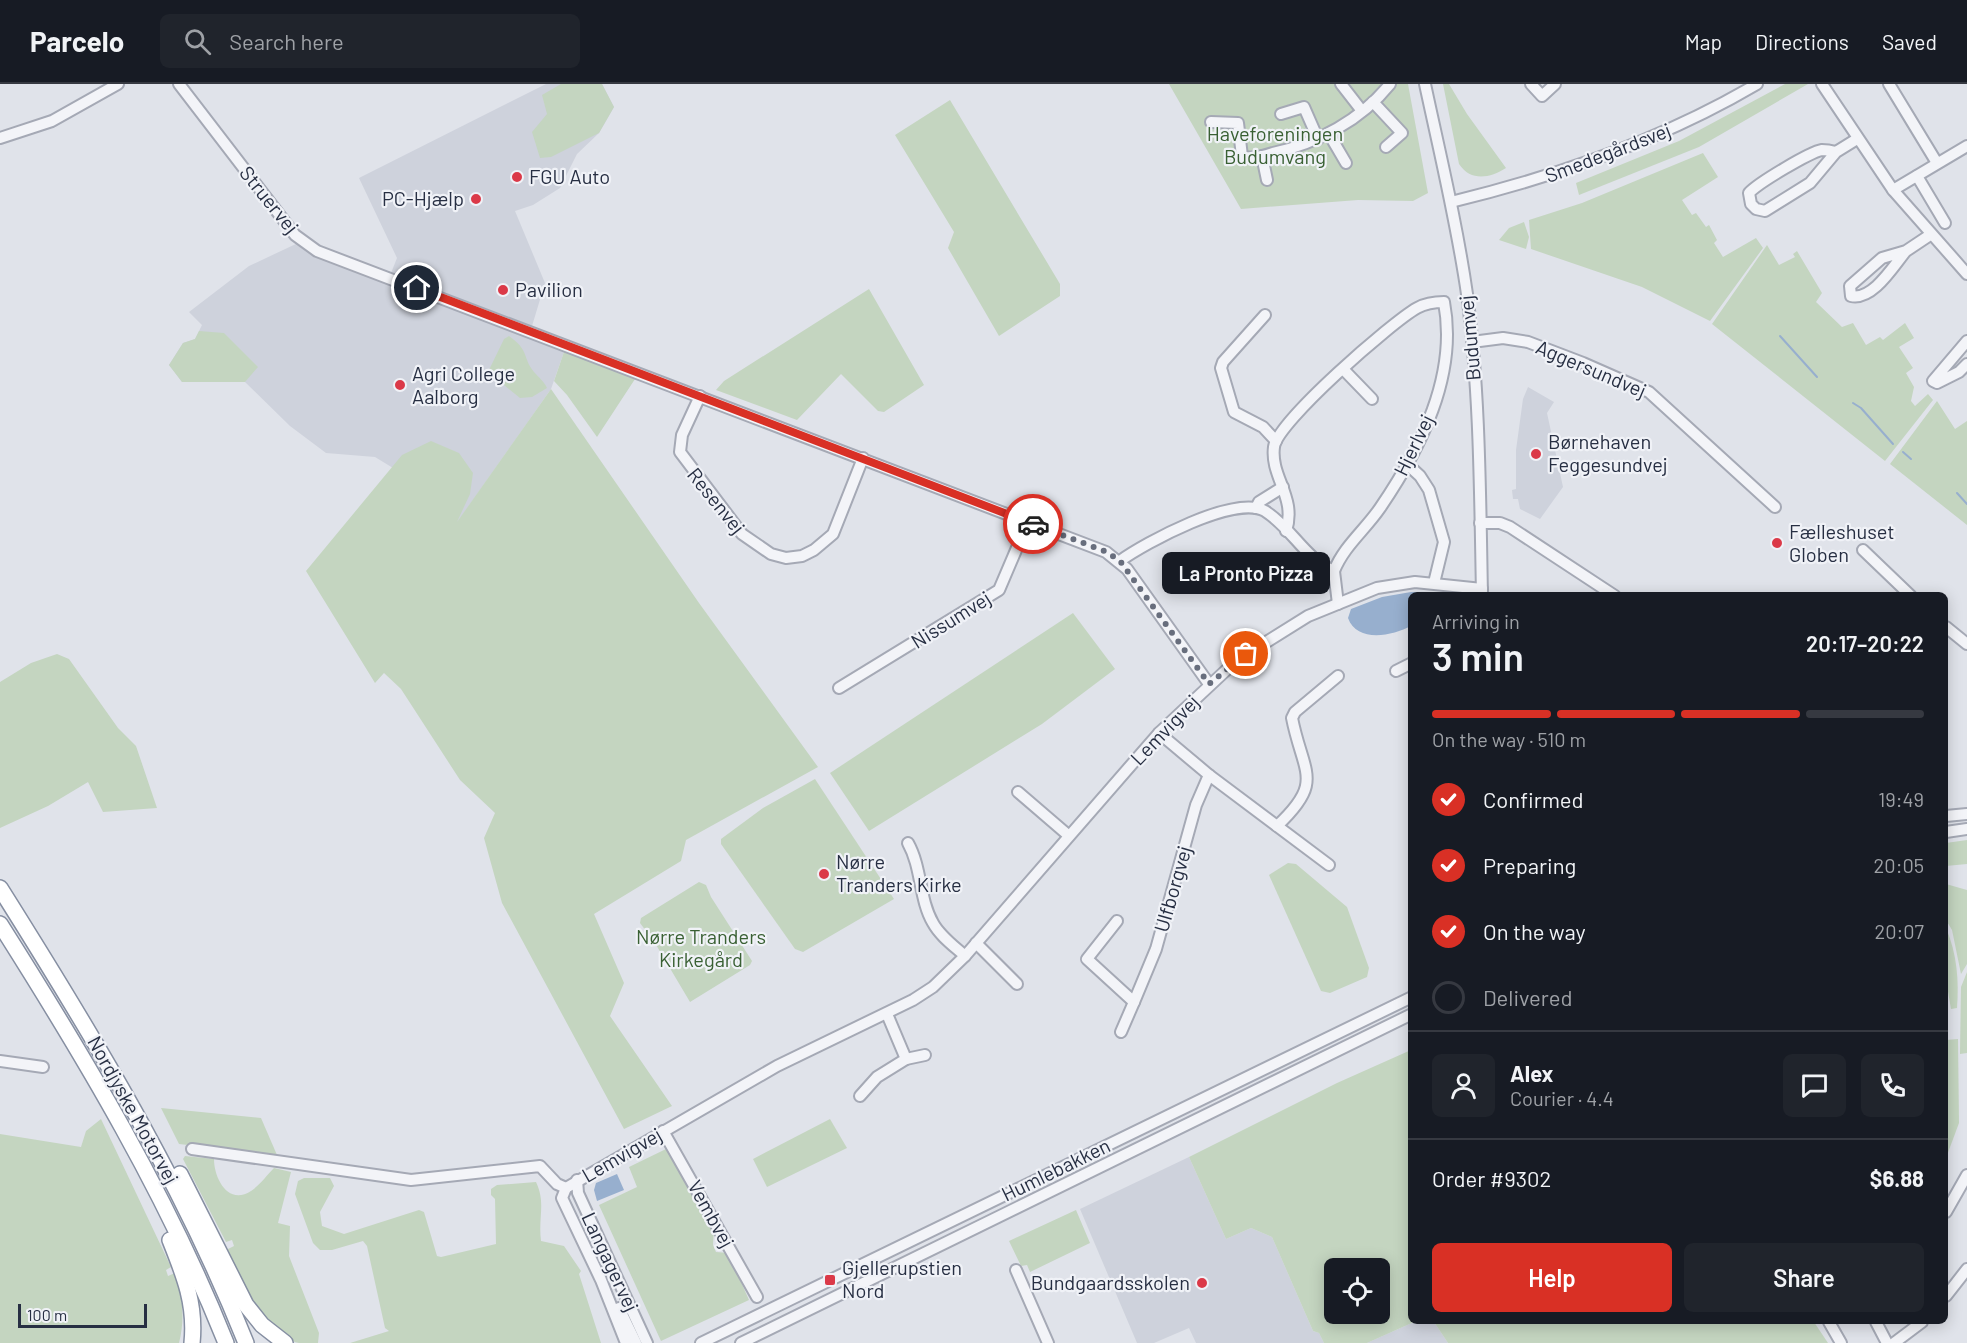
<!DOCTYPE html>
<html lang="en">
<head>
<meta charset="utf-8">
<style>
  body { margin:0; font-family:Barlow,sans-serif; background:#20242c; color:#f1f3f6; height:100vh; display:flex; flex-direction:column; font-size:22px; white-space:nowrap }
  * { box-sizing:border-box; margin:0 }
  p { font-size:20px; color:#9ea1a6 }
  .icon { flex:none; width:33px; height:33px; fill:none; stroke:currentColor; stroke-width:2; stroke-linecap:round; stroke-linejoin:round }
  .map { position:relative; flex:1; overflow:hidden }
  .sheet { position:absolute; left:1408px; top:508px; width:540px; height:732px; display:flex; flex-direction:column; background:#171b24; border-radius:9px; box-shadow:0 3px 15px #0003 }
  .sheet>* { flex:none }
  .fabs { position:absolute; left:1324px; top:1174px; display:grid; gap:12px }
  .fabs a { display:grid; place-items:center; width:66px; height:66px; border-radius:9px; background:#171b24; box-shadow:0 3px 15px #0003; font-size:30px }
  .scale { position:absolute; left:18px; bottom:15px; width:129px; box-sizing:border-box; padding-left:6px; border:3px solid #272f43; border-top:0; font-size:16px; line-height:21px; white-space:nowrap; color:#272f43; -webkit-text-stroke:4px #f0f2f7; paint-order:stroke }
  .pin { position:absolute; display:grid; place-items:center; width:51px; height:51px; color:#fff; margin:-26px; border:3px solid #fff; border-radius:50%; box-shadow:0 2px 6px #0007 }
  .courier { position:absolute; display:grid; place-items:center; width:60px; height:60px; margin:-30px; border:4px solid #d93025; border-radius:50%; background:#fff; color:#222; box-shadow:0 2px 8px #0007 }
  .bubble { position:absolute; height:42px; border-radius:9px; background:#171b24; box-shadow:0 3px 15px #0003; font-size:20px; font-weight:600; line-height:42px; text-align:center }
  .headline em { font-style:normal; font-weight:600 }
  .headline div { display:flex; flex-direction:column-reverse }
  .headline { display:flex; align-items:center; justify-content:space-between; height:102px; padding:0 24px }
  h1 { font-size:39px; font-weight:600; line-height:45px }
  .bar { display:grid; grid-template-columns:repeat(4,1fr); gap:9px 6px; align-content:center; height:72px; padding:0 24px }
  .bar i { height:8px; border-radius:4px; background:#363941 }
  .bar .current { background:#d93025 }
  .bar p { grid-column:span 4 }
  .line { display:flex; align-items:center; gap:15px; padding:0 24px; border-top:2px solid #363941 }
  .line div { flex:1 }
  .round { display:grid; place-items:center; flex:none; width:63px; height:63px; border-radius:9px; background:#20242c }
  ol { padding:0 24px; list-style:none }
  li { display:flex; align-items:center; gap:18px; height:66px }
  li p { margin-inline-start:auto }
  li .icon { padding:6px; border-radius:50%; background:#d93025; color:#fff; stroke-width:4 }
  li:last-child { color:#9ea1a6 }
  li i { width:33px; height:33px; border:3px solid #363941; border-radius:50% }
  .cta { display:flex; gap:12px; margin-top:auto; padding:12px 24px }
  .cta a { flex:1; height:69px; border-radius:9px; background:#d93025; color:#fff; font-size:24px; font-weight:600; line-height:69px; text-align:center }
  .cta a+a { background:#20242c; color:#f1f3f6 }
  header { display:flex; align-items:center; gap:36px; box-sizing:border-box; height:84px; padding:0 30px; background:#171b24; border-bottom:2px solid #363941 }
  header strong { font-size:28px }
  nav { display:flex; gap:33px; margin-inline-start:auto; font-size:21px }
  .search { width:420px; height:54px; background:#20242c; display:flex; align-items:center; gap:15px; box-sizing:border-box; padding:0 21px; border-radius:9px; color:#9ea1a6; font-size:22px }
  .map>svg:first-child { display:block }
</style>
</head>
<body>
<header>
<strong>Parcelo</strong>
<div class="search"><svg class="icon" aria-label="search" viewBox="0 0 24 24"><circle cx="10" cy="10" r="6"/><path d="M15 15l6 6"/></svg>Search here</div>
<nav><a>Map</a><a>Directions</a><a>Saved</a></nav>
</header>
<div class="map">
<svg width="1967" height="1259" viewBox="0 0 1967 1259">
  <rect width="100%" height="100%" fill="#e0e3ea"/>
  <!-- built -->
  <g fill="#ced2dc">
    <path d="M546 0H602L614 23 599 49 577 70 560 104 533 121 515 127 545 199 532 242 391 189 397 174 359 94Z"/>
    <path d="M298 159 565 265 551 305 454 443 393 384 375 373 326 369 290 342 245 298H182L169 281 183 259 195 255 202 241 189 228 249 182Z"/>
    <path d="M1528 303 1554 318 1547 329 1563 403 1540 435 1520 425 1518 415H1513L1512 406 1516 405V366L1523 315Z"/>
    <path d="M1189 1073 1226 1155 1251 1144 1272 1153 1313 1247 1319 1249 1324 1259H1196L1189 1244 1154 1259H1137L1080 1125Z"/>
    <path d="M1414 1238H1434L1448 1259H1367Z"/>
  </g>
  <!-- green -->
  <g fill="#c4d5c0" fill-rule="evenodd">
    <path d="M561 0H602L614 23 599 49 551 73 540 74 532 48 547 30 542 11Z"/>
    <path d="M1169 0H1408L1428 109 1413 117 1358 116 1241 125Z"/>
    <path d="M1443 0H1449L1467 30 1506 84C1490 94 1471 98 1459 80Z"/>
    <path d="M1785 0H1808L1699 63 1579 111 1576 99 1679 57Z"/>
    <path d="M950 16 1060 200V212L999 252 948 164 954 148 895 51Z"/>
    <path d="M1703 69 1718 93 1682 116 1692 131 1696 129 1706 143 1709 141 1717 156 1714 159 1723 173 1756 154 1763 164 1710 237 1642 203 1531 165 1529 136 1582 119Z"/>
    <path d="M1524 138 1529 153 1526 165 1499 156 1509 144Z"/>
    <path d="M1767 161 1779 181 1795 173 1793 170 1797 167 1822 209 1816 218 1842 243 1853 239 1866 261 1880 253 1883 256 1905 239 1914 254 1899 263 1913 284 1906 289 1914 303 1911 317 1915 322 1928 310 1933 316 1885 377 1712 240Z"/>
    <path d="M869 205 924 301 884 328 878 327 841 290 797 336 716 306 724 297Z"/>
    <path d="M199 247 224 249 258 283 245 298H182L169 281 183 259 195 255Z"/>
    <path d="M509 252C530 267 522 273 534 288 539 294 544 297 547 304L532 313 520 314 488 288 504 255Z"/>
    <path d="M565 265 635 295 597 353 567 311 554 297Z"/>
    <path d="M551 305 699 519 818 683 686 756 681 777 594 830 624 899 610 932 672 1022 624 1045 502 819 484 754 495 729 460 696 401 605 384 589 375 599 306 487 402 371 431 357 459 369 473 389 470 410 457 438Z"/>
    <path d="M1937 317 1955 345 1967 337V441L1890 380Z"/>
    <path d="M1073 529 1115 585 1042 640 869 747 830 689Z"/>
    <path d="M57 570 69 575 118 644 136 662 157 724 103 728 88 698 48 722 0 744V598L31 579Z"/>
    <path d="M815 695 894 815 803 868 795 865 721 760V755L763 724Z"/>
    <path d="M1967 756V780L1946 782V759Z"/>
    <path d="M1288 779 1296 780 1347 823 1369 884 1367 893 1330 909 1321 907 1269 791Z"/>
    <path d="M699 798 706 801 711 813 752 877 750 881 690 918 655 859 640 839 641 834Z"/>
    <path d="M1946 800 1967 806V880L1961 890 1952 846 1946 836Z"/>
    <path d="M1946 844C1957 870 1959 896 1957 924L1951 925 1946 896Z"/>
    <path d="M1967 888V969L1960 970 1961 903Z"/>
    <path d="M1958 955 1959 1039 1946 1074V956Z"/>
    <path d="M1411 966 1412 1238H1414L1367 1259H1324L1319 1249 1313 1247 1272 1153 1251 1144 1226 1155 1189 1073 1337 999ZM1335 1185H1380V1230H1335Z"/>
    <path d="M161 1024 261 1034 277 1071 179 1060Z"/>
    <path d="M101 1035 171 1183 166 1186 168 1192 175 1189C183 1212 185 1236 179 1259H0V1050L81 1063 86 1047Z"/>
    <path d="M830 1035 847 1064 767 1103 753 1075Z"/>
    <path d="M666 1065 714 1144 713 1161 716 1168 728 1169 749 1216 661 1257 599 1121 637 1103 629 1083Z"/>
    <path d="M185 1072 214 1075C214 1094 228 1122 251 1107 259 1102 267 1091 274 1084L291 1088 278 1139 290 1142 289 1172 319 1249 318 1259C312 1259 304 1259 299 1259 265 1251 240 1194 226 1166L234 1162 232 1156 226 1158 183 1075Z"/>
    <path d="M304 1094H330L334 1102 320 1128 322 1142 344 1150 419 1126 424 1128 437 1172 441 1173 496 1160 495 1115 491 1111V1105L497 1101 536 1098C546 1119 538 1133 541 1157L564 1162 581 1187 579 1190 601 1259H350L389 1247 385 1244 367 1162 363 1157 332 1166H320L313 1159 295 1110 298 1097Z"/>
    <path d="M1076 1126 1090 1159 1030 1188 1027 1181 1021 1182 1009 1157Z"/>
    <path d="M1434 1238H1814L1828 1259H1448Z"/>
  </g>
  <!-- water -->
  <g fill="#97afce">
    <path d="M1411 508H1426L1430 511 1412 512 1411 542C1392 552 1357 559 1348 534L1351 525 1382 513Z"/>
    <path d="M617 1090 624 1106 597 1117 594 1106 596 1099Z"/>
  </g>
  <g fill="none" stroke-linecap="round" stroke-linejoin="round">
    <!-- stream -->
    <g stroke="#97afce" stroke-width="2">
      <path d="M1780 252 1817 293"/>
      <path d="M1853 319 1861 324 1893 360"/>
      <path d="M1903 368 1911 375"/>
      <path d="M1957 409 1967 420"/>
    </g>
    <defs>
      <g id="minor">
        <path d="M179 0 295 151 317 167 1106 468 1127 485 1209 600"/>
        <path d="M1341 0 1362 27"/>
        <path d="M1425 0C1440 70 1457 140 1467 210 1480 309 1480 411 1482 511"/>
        <path d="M1531 0 1542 12 1555 0"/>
        <path d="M1822 0 1893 106 1967 190"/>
        <path d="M1889 0 1937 79"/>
        <path d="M1373 18 1402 49 1386 63"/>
        <path d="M1281 30 1304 23 1318 55"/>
        <path d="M1211 38 1238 39 1242 72C1251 76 1264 72 1273 69 1318 59 1361 36 1390 0"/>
        <path d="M1329 50 1346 79"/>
        <path d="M0 54 52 37 118 0"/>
        <path d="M1836 68 1810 99 1765 127 1756 125 1751 120 1749 109C1758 99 1810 68 1822 66 1827 66 1832 67 1836 68L1857 55"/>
        <path d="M1262 72 1267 96"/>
        <path d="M1917 92 1945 139"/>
        <path d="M1893 106 1967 62"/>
        <path d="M1451 118C1558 92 1662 56 1757 0"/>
        <path d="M1906 167C1894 181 1873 217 1851 212L1850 202 1882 174 1906 167 1930 151"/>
        <path d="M1265 231 1223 278 1221 284 1234 328 1263 343 1276 357"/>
        <path d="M1967 257 1933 297 1937 299 1959 288 1967 280"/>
        <path d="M1472 258 1503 254 1528 258 1583 279 1649 308 1775 423"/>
        <path d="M1343 285 1372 315"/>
        <path d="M700 312 682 351 680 368 742 450 771 470 786 474 802 472 814 466 833 450 863 374"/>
        <path d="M1407 380 1420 392 1429 406 1444 458 1434 499"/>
        <path d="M1256 424 1259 418 1283 403"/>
        <path d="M1480 439H1500L1510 443 1615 512"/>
        <path d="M1286 447C1297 413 1270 393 1274 363 1277 338 1392 238 1417 224 1426 219 1434 218 1444 218 1458 291 1421 364 1380 424 1365 446 1344 462 1334 487"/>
        <path d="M1863 466 1911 512"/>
        <path d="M1120 477C1145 459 1235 410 1265 427 1292 444 1304 474 1334 487L1338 520"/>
        <path d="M1946 543 1967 560"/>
        <path d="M1396 587 1412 579"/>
        <path d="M839 604 999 506 1028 438"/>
        <path d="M1159 649 1209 691 1329 781"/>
        <path d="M1018 708 1068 751"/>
        <path d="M1946 732 1967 730"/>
        <path d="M1277 742C1325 697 1303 690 1292 634L1295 628 1338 592"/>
        <path d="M1946 748 1967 745"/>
        <path d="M908 759C922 784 919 815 933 839 940 852 954 862 965 872"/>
        <path d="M1117 837 1087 875 1134 918 1156 865 1196 721 1209 691"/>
        <path d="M976 859 1017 900"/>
        <path d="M1121 948 1134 918"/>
        <path d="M906 975 925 971"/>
        <path d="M0 977 43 983"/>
        <path d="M860 1012 877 993 906 975 887 930"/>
        <path d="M663 1047 757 1213"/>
        <path d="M192 1065 411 1096 540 1082 557 1100 566 1104"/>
        <path d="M577 1096 578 1109 647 1259"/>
        <path d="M566 1104 777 982 913 916 933 903 965 872 1159 649 1236 577 1308 532 1377 504 1415 498 1482 505"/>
        <path d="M566 1104 562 1114 601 1196 626 1259"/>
        <path d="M1946 1128 1967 1091"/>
        <path d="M1016 1186 1048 1259"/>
        <path d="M1946 1212 1967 1185"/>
        <path d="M619 1224 636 1259"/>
        <path d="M1829 1238 1841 1259"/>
        <path d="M1876 1238 1887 1259"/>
        <path d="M701 1259 1412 913"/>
        <path d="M741 1259 1412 930"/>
        <path d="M1894 1259 1922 1238"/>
      </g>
      <g id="highway">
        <path d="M0 804C92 950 182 1098 246 1259"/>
        <path d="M0 840C85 974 167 1111 226 1259"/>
        <path d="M180 1090 246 1221 262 1241 285 1259"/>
        <path d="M170 1156C184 1191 196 1220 192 1259"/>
      </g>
    </defs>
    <!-- minor casing -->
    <use href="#minor" stroke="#a5a9b5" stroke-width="14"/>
    <!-- highway casing -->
    <use href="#highway" stroke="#868fa2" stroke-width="18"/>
    <!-- minor -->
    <use href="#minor" stroke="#f3f4f8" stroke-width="10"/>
    <!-- highway -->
    <use href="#highway" stroke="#fff" stroke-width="15"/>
  </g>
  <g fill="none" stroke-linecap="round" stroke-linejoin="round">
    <!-- done -->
    <path stroke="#686e7d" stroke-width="6" stroke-dasharray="0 10.8" d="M1033 440 1107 468 1120 477 1209 600 1246 570"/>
    <!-- route -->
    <path stroke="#d93025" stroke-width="8" d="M417 204 1033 440"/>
  </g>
  <!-- markers -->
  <g fill="#db3948" stroke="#f0f2f7" stroke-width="2">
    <circle cx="517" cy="93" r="6"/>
    <circle cx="476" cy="115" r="6"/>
    <circle cx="503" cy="206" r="6"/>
    <circle cx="400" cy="301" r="6"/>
    <circle cx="1536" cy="370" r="6"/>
    <circle cx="1777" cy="459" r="6"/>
    <circle cx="824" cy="790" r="6"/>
    <rect x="824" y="1190" width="12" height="12" rx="3"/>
    <circle cx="1202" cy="1199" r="6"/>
  </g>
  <g text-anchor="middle" stroke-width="4.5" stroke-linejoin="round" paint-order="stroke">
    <!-- park labels -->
    <g font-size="20" fill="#396033" stroke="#f0f2f7">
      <text x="1275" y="57">Haveforeningen<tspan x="1275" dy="23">Budumvang</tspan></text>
      <text x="701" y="860">Nørre Tranders<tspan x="701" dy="23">Kirkegård</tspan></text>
    </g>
    <!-- street labels -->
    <g font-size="20" fill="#272f43" stroke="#f0f2f7">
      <text transform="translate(1608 69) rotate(-21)" y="7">Smedegårdsvej</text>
      <text transform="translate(269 116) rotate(51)" y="7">Struervej</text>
      <text transform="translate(1470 254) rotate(-95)" y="7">Budumvej</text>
      <text transform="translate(1591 285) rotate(23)" y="7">Aggersundvej</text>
      <text transform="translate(1414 361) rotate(-64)" y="7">Hjerlvej</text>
      <text transform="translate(716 417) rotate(51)" y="7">Resenvej</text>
      <text transform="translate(951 536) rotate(-32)" y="7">Nissumvej</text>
      <text transform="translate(1165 646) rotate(-46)" y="7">Lemvigvej</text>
      <text transform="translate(1173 805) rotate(-74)" y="7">Ulfborgvej</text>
      <text transform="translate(133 1026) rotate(61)" y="7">Nordjyske Motorvej</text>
      <text transform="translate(622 1071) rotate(-30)" y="7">Lemvigvej</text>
      <text transform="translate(1056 1086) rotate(-26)" y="7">Humlebakken</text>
      <text transform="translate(711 1130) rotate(61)" y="7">Vembvej</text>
      <text transform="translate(610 1178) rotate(65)" y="7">Langagervej</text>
    </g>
    <!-- poi labels -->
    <g font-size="20" fill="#272f43" stroke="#f0f2f7" text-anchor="start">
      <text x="529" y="100">FGU Auto</text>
      <text x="464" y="122" text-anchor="end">PC-Hjælp</text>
      <text x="515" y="213">Pavilion</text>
      <text x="412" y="297">Agri College<tspan x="412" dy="23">Aalborg</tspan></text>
      <text x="1548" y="365">Børnehaven<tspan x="1548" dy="23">Feggesundvej</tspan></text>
      <text x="1789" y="455">Fælleshuset<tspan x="1789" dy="23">Globen</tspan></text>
      <text x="836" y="785">Nørre<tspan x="836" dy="23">Tranders Kirke</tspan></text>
      <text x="842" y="1191">Gjellerupstien<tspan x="842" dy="23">Nord</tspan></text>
      <text x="1190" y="1206" text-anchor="end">Bundgaardsskolen</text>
    </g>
  </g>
</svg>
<div class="fabs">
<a><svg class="icon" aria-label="locate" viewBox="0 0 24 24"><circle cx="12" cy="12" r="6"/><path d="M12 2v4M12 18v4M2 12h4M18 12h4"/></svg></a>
</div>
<div class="scale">100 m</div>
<div class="pin" style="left:1246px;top:570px;background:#ea580c"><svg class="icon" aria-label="bag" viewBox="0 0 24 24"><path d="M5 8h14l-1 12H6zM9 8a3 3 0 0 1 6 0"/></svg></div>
<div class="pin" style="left:417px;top:204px;background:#1f2937"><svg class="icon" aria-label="home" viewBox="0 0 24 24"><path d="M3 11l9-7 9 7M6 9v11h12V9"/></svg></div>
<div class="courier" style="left:1033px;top:440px"><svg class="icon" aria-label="car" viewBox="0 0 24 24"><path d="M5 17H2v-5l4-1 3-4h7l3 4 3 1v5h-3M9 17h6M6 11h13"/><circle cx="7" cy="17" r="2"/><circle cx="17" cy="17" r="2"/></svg></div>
<div class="bubble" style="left:1162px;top:468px;width:168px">La Pronto Pizza</div>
<section class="sheet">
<div class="headline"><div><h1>3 min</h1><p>Arriving in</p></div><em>20:17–20:22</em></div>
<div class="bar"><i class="current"></i><i class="current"></i><i class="current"></i><i></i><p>On the way · 510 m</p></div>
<ol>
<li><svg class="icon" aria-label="check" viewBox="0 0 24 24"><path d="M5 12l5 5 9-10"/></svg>Confirmed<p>19:49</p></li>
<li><svg class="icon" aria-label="check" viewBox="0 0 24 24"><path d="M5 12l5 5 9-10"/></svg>Preparing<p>20:05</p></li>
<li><svg class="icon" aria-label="check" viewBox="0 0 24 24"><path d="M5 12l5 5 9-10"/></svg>On the way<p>20:07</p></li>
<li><i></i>Delivered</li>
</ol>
<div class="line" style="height:108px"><a class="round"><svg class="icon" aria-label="person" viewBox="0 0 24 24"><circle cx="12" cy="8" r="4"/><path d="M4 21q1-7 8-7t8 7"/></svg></a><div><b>Alex</b><p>Courier · 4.4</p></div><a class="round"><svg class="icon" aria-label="chat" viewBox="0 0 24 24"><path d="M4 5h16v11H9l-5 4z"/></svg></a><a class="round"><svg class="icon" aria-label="phone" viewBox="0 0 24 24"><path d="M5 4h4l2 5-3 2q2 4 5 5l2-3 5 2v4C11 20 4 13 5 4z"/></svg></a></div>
<div class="line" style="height:78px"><div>Order #9302</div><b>$6.88</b></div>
<div class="cta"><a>Help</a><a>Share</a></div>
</section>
</div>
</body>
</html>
